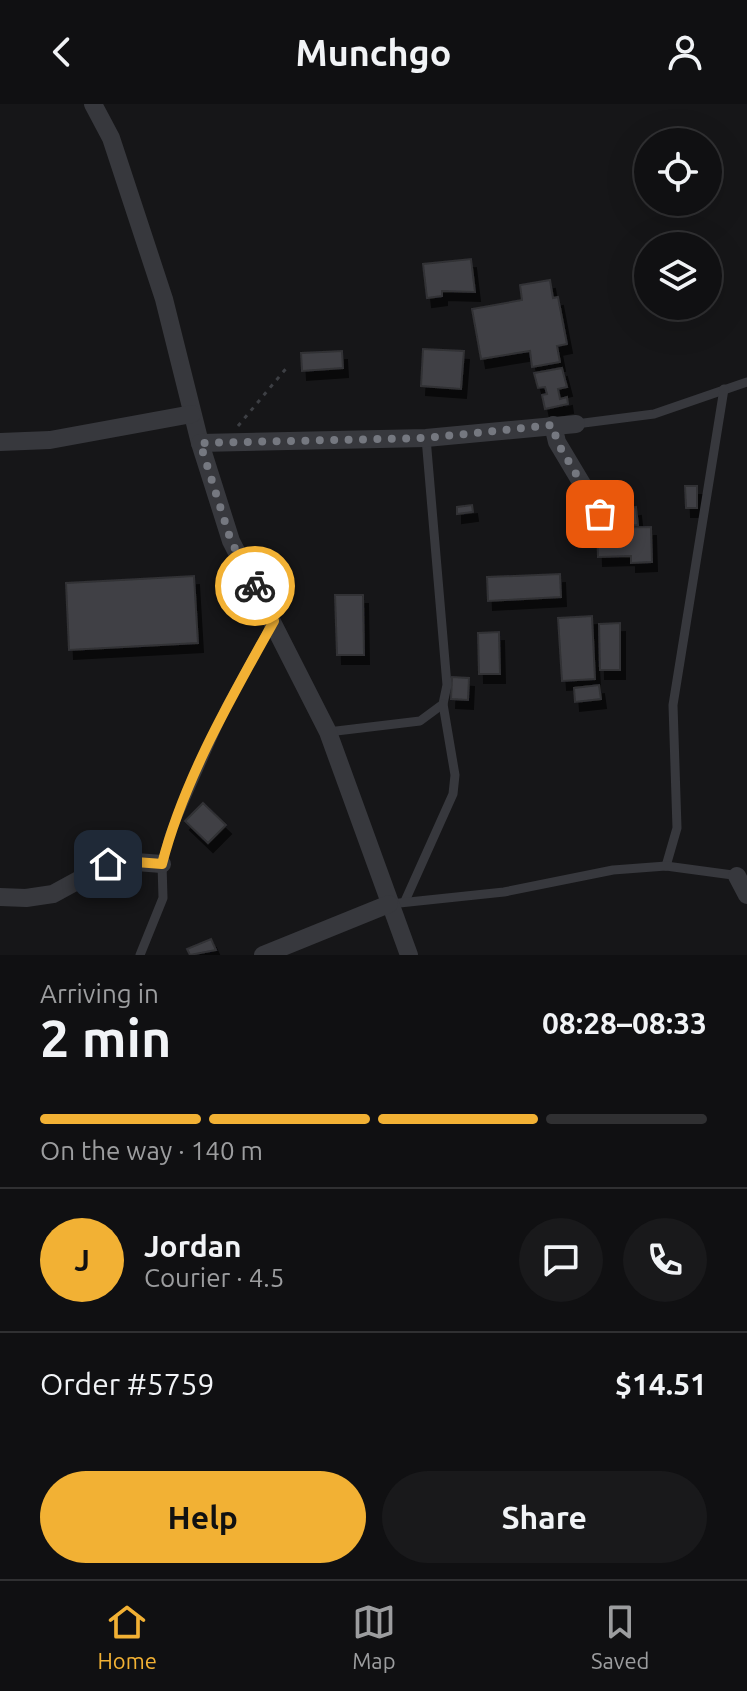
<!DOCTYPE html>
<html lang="en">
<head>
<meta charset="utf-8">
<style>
  body { margin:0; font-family:Ubuntu,sans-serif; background:#19191b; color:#f1f3f6; height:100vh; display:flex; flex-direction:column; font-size:30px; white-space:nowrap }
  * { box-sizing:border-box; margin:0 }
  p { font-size:26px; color:#9c9d9f }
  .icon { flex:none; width:44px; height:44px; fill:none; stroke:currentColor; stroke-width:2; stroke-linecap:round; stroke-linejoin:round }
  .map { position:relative; height:851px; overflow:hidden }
  .sheet { display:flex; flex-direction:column; background:#101012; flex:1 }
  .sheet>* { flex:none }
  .controls { position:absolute; left:634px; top:24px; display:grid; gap:16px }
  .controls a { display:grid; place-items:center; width:88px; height:88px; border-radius:50%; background:#101012; box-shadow:0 8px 32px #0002,0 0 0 2px #303032; font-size:40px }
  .pin { position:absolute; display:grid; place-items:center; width:68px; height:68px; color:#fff; margin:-34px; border-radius:16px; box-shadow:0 4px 12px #0006 }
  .courier { position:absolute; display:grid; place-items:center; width:80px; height:80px; margin:-40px; border:6px solid #f2b134; border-radius:50%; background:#fff; color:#222; box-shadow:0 2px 10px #0007 }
  .headline em { font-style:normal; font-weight:700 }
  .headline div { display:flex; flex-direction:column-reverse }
  .headline { display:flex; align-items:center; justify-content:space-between; height:136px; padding:0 40px }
  h1 { font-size:52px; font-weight:700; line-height:60px }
  .bar { display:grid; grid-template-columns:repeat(4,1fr); gap:12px 8px; align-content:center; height:96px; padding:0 40px }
  .bar i { height:10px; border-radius:6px; background:#303032 }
  .bar .current { background:#f2b134 }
  .bar p { grid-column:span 4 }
  .line { display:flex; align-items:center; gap:20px; padding:0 40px; border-top:2px solid #303032 }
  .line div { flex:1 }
  .round { display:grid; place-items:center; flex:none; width:84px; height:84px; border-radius:42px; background:#19191b }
  .primary-button { display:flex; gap:16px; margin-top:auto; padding:16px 40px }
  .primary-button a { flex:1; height:92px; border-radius:48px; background:#f2b134; color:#111; font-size:32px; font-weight:700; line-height:92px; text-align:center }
  .primary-button a+a { background:#19191b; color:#f1f3f6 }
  header { display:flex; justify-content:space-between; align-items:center; height:104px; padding:0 40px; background:#101012; font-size:36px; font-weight:700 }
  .tabs { display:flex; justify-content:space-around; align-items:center; height:112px; border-top:2px solid #303032; background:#101012; font-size:22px; color:#9c9d9f }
  .tabs a { display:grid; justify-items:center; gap:4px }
  .tabs .current { color:#f2b134 }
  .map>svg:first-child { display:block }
</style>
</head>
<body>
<header><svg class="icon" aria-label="back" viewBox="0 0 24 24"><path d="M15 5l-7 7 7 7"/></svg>Munchgo<svg class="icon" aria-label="person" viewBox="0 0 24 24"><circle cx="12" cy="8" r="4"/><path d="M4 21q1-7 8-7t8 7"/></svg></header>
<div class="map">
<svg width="747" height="851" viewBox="0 0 747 851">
  <defs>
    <filter id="shadow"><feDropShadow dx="5" dy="9" stdDeviation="0" flood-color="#0009"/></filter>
  </defs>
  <rect width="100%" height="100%" fill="#161618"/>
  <!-- building -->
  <g fill="#404145" stroke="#303034" stroke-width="2" filter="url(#shadow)">
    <path d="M471 155 475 188 442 187V192L427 194 423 160Z"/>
    <path d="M550 176 553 194 558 193 567 240 557 242 560 258 532 263 530 247 481 255 472 205 522 196 520 181Z"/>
    <path d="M423 245 464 247 461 285 421 282Z"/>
    <path d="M342 247 343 264 302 267 301 249Z"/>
    <path d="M562 264 567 283 558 285 560 295 567 293 568 300 545 305 542 291 547 290 545 283 538 284 534 269Z"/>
    <path d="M685 382H697V404H686Z"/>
    <path d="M472 401 473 408 457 410V403Z"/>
    <path d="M636 403 638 421 626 422 624 405Z"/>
    <path d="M651 423 652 458 631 459V452L598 453 597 424Z"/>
    <path d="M560 470 561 493 488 497 487 473Z"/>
    <path d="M194 472 198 539 69 546 66 479Z"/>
    <path d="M335 491H363L364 551H337Z"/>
    <path d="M592 512 595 575 562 577 558 514Z"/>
    <path d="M620 519V566H600L599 520Z"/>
    <path d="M499 528 500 570H479L478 529Z"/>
    <path d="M452 573 469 574 468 596 451 595Z"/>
    <path d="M599 581 601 595 575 598 574 584Z"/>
    <path d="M203 699 226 721 208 739 185 717Z"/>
    <path d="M211 835 216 846 190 851 187 845Z"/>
  </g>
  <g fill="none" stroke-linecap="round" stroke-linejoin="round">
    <!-- path -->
    <path stroke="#3d3f44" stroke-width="3" stroke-dasharray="4 6" stroke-linecap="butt" d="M238 322 289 261"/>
    <!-- service -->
    <g stroke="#37383d" stroke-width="9">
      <path d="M576 320 654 310 747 278"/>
      <path d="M328 628 420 617 443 600 447 581 426 334"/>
      <path d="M666 762 677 724 673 601 724 285"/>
      <path d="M405 797 453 690 455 671 443 600"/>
      <path d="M390 800 504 788 613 766 666 762 740 772"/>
      <path d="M140 851 163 794 162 760 170 730 226 603 272 520"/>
    </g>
    <!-- minor -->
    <g stroke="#37383d" stroke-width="18">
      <path d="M93 0 111 34 164 195 200 339 231 437 328 628 409 851"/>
      <path d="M553 321 557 338 600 410"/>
      <path d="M0 338 50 336 192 310"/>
      <path d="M200 339 426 334 576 320"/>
      <path d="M737 772 747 791"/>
      <path d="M0 793 26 794 53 790 108 760 123 757 162 760"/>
      <path d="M263 851 389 800"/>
    </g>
  </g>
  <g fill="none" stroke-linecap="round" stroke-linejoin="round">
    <!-- done -->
    <path stroke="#757880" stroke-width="8" stroke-dasharray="0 14.4" d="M255 482 231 437 200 339 426 334 553 321 557 338 600 410"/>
    <!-- route -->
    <path stroke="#f2b134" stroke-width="10" d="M108 760 123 757 162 760C184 675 231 594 274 517L255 482"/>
  </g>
</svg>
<div class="controls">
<a><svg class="icon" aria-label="locate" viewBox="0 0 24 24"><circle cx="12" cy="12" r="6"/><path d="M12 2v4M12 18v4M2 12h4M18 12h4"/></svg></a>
<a><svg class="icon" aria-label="layers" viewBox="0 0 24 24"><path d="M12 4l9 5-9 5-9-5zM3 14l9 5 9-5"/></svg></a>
</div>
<div class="pin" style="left:600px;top:410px;background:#ea580c"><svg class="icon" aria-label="bag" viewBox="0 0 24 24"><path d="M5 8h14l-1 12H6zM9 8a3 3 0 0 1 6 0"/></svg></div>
<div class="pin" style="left:108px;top:760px;background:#1f2937"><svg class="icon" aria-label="home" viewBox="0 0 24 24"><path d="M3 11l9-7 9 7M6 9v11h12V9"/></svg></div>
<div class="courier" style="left:255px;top:482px"><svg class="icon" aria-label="bike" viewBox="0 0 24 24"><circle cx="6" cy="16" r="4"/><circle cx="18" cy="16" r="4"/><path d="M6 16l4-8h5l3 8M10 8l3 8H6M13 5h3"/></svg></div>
</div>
<section class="sheet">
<div class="headline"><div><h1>2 min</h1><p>Arriving in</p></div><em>08:28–08:33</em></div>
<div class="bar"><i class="current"></i><i class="current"></i><i class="current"></i><i></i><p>On the way · 140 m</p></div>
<div class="line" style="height:144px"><b class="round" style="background:#f2b134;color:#111">J</b><div><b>Jordan</b><p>Courier · 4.5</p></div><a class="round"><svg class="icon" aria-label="chat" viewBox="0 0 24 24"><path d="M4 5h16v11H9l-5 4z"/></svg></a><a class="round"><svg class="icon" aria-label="phone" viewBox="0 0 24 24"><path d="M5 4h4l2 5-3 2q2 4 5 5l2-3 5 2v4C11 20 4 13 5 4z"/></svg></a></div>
<div class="line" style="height:104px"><div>Order #5759</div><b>$14.51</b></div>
<div class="primary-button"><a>Help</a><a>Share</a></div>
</section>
<nav class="tabs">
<a class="current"><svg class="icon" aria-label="home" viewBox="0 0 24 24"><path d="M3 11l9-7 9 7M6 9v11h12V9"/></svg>Home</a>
<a><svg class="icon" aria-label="map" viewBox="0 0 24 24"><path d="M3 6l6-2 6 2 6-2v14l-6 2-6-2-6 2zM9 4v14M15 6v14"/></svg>Map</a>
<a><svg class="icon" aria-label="saved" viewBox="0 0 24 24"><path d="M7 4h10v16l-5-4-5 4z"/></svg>Saved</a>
</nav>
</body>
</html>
